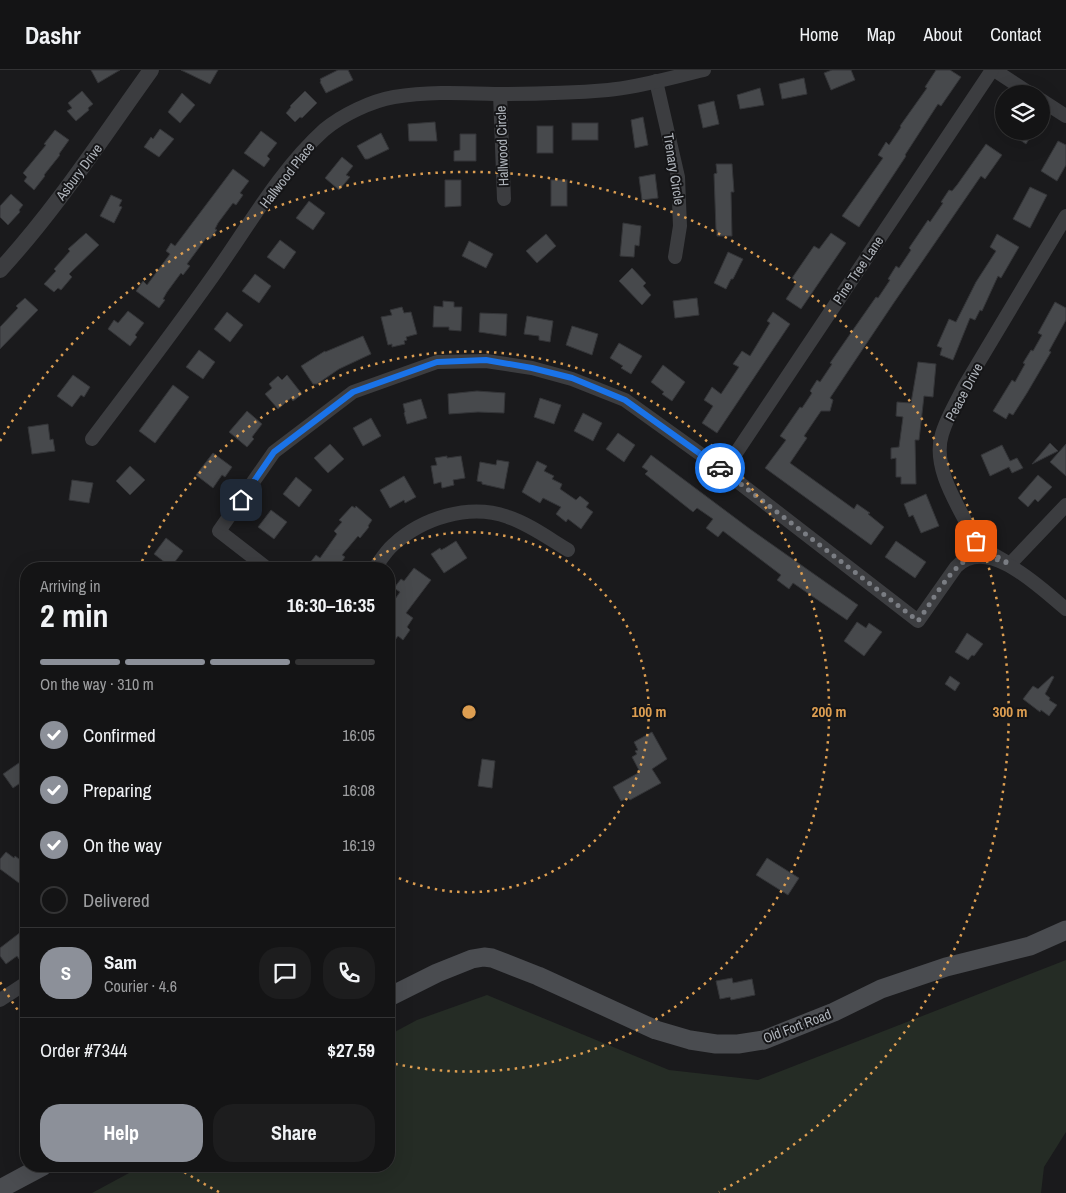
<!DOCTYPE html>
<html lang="en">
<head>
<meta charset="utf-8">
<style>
  body { margin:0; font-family:"Archivo Narrow",sans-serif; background:#1d1d1e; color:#f1f3f6; height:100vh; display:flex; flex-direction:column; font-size:19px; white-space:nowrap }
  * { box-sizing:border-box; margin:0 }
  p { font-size:16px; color:#9d9ea0 }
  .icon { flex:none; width:28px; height:28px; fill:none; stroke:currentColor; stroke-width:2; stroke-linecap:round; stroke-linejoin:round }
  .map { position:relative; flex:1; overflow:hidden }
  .sheet { position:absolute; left:20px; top:492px; width:375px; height:610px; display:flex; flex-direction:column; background:#141415; border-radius:20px; box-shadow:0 5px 20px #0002,0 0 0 1px #333334 }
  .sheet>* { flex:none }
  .controls { position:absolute; left:995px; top:15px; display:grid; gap:10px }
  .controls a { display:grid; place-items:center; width:55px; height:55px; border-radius:50%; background:#141415; box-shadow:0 5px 20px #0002,0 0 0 1px #333334; font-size:25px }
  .pin { position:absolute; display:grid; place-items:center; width:42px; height:42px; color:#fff; margin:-21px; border-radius:10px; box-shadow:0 2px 8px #0006 }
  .courier { position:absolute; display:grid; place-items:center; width:50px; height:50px; margin:-25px; border:4px solid #1a73e8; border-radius:50%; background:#fff; color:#222; box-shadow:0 1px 6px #0007 }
  .overview em { font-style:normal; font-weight:800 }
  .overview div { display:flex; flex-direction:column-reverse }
  .overview { display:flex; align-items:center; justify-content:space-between; height:85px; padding:0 20px }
  h1 { font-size:32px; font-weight:800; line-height:38px }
  .bar { display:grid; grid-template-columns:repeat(4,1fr); gap:8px 5px; align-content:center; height:60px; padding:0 20px }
  .bar i { height:6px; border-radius:4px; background:#333334 }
  .bar .active { background:#8c9099 }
  .bar p { grid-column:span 4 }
  .line { display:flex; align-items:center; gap:12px; padding:0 20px; border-top:1px solid #333334 }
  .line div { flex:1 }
  .round { display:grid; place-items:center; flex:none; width:52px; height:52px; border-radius:20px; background:#1d1d1e }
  ol { padding:0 20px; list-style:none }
  li { display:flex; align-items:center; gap:15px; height:55px }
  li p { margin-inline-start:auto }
  li .icon { padding:5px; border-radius:50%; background:#8c9099; color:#fff; stroke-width:4 }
  li:last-child { color:#9d9ea0 }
  li i { width:28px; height:28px; border:2px solid #333334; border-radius:50% }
  .primary-button { display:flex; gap:10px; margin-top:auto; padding:10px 20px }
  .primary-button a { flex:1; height:58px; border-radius:20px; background:#8c9099; color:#fff; font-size:20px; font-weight:800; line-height:58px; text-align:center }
  .primary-button a+a { background:#1d1d1e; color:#f1f3f6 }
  header { display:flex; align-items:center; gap:30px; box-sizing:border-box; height:70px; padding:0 25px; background:#141415; border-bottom:1px solid #333334 }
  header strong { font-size:24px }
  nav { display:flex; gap:28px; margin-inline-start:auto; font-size:18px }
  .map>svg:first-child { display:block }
</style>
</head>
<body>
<header>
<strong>Dashr</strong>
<nav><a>Home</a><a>Map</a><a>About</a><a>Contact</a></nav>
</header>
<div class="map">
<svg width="1066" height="1123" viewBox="0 0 1066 1123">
  <rect width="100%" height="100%" fill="#1a1a1c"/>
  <!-- green -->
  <path fill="#252c25" d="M1066 890V1062L1044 1097 1041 1123H92L142 1096H389V965L417 950 487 925 669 1000 758 1010Z"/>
  <!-- building -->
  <g fill="#47494c" stroke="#343538">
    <path d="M91 0H120L98 13Z"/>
    <path d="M181 0H218L210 14Z"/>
    <path d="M338 0H348L353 10 326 23 320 12 321 11 320 9Z"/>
    <path d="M832 0H851L855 10 831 20 824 3Z"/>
    <path d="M936 0H950L961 7 941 36 938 34 905 85 906 86 859 157 842 146 883 88 878 85 886 72 889 75 901 57 900 56 927 18 925 17Z"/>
    <path d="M804 8 807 24 782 29 779 14Z"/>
    <path d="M760 18 764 35 740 39 737 25Z"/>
    <path d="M82 21 93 34 88 38 89 40 76 51 67 41 72 38 68 33Z"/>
    <path d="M305 21 317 33 302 48 300 47 295 52 286 43 291 37 290 36Z"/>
    <path d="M182 23 195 35 180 53 168 42Z"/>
    <path d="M714 31 719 54 703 58 698 35Z"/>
    <path d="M643 47 648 75 635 78 631 50Z"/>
    <path d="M435 52 437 71H409L408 54Z"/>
    <rect x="572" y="53" width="26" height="17"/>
    <rect x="537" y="56" width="16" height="27"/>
    <path d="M160 59 174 69 159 87 144 77 151 67 153 69Z"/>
    <path d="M55 60 69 70 59 84 60 85 44 105 45 106 34 120 24 111 27 107 23 103 46 75 44 74Z"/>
    <path d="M261 61 277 73 267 86 270 89 264 97 244 83Z"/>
    <path d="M1007 61H1034L1026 74Z"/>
    <path d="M381 63 389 79 368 89H365L357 76Z"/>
    <path d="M460 64H476V91H454V81L460 80Z"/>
    <path d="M1058 71 1066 75V95L1057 111 1041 101Z"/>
    <path d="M986 74 1002 85 985 109 981 106 893 234 830 328 833 330 830 341H821L804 366 807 368 790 393 854 439 857 434 870 443 868 444 884 457 871 475 765 398 786 370 780 366 800 337 802 338 812 323 810 321 817 310 820 312 832 294 830 293 855 257 876 227 878 228 890 210 888 209 896 196 899 198 911 180 909 178 928 150 930 152 943 133 941 132 949 120 952 121 957 115Z"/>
    <path d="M342 87 353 96 346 105 350 107 339 120 325 108Z"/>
    <path d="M716 94H732L734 122H731L732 166H717V160H716L714 104 717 103Z"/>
    <path d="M233 99 249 111 240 123 243 125 236 135 233 133 218 153 215 159 217 160 210 169 207 167 187 194 190 196 183 205 181 203 167 222 163 229 165 230 159 238 136 221 143 211 147 215 170 184 166 181 171 173 175 176Z"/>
    <path d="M655 104 658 128 642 130 639 107Z"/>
    <path d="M445 110H461V136L445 137Z"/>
    <rect x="551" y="110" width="16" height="26"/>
    <path d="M1030 117 1047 125 1030 158 1013 149Z"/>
    <path d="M11 124 23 135 19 140 20 142 8 155 0 147V136Z"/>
    <path d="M111 125 122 130 119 136 122 137 114 153 100 146Z"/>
    <path d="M309 131 325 143 313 160 296 148Z"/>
    <path d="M623 153 641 156 639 176 635 175 634 187 620 186Z"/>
    <path d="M86 163 99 175 69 204 72 207 61 220 58 218 54 222 44 214 56 201 54 199 70 181 68 179Z"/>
    <path d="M831 163 846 173 801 239 786 229 797 212 792 208 814 176 819 179Z"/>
    <path d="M546 164 556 176 537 193 526 181Z"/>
    <path d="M997 164 1019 177 1001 208 998 206 982 241 980 240 975 250 970 248 953 290 940 285 942 278 937 276 949 249 956 252 976 212 996 181 990 177Z"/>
    <path d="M280 170 296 182 284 199 267 187Z"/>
    <path d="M469 171 493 184 486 198 462 186Z"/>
    <path d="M728 182 743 189 733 209H731L726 219 714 213Z"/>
    <path d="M632 198 646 213 643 216 651 225 642 235 619 211Z"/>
    <path d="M255 204 271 216 259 233 242 221Z"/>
    <path d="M25 228 38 240 0 279V257L18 238 16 236Z"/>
    <path d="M697 228 699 245 675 248 673 231Z"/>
    <path d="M443 231 454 232V237H462L461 261 449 260V257H433L434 236 443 237Z"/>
    <path d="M1055 232 1066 238V250L1049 281 1051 282 1027 323 1013 345 1009 343 1006 349 993 341 1012 310 1015 312 1025 294 1023 293 1031 280 1033 281 1042 265 1038 263Z"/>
    <path d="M402 237 404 243 411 242 417 264 406 267 407 270 404 271 405 274 392 277V274L388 275 381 247 392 245 390 240Z"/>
    <path d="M128 241 144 253 135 265 137 267 130 276 108 259 114 250 118 253Z"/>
    <path d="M227 242 243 255 230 272 214 259Z"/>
    <path d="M773 242 790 254 717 363 702 353 713 336 704 330 712 317 721 324 739 297 733 294 742 281 750 286 770 253 767 251Z"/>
    <path d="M480 243 507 244 506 266 479 262Z"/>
    <path d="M527 246 553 251 550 272 539 270V266L524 264Z"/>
    <path d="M572 256 598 264 592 285 566 275Z"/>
    <path d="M363 266 371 284 339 299 317 314H313L301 296 325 281V282Z"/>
    <path d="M619 273 642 286 631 304 621 298 623 296 610 288Z"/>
    <path d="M199 280 215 292 203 309 186 297Z"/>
    <path d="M918 292 936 294 933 327 924 326 919 370H915L916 414H901V407H896V388L891 389V378L899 377 903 347 896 346 897 332 911 333Z"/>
    <path d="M663 295 685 312 672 331 662 324 664 322 651 312Z"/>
    <path d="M73 305 90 317 84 327 81 325 72 337 57 326Z"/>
    <path d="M287 305 302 324 293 331 291 328 278 339 265 324 272 318 269 314 278 306 282 310Z"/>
    <path d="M173 315 189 327 155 373 139 361Z"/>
    <path d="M477 321 505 323 504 343 478 342 449 344 448 324Z"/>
    <path d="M540 328 561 335 554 354 534 347Z"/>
    <path d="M421 329 427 348 407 354 404 343 405 342 403 334Z"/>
    <path d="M247 341 262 354 252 367 254 369 247 377 229 362Z"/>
    <path d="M583 343 602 353 593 371 574 361Z"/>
    <path d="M371 348 381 366 363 376 353 358Z"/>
    <path d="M48 354 50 370 53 369 55 381 32 384 28 357Z"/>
    <path d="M618 363 635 375 624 392 606 379Z"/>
    <path d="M1050 373 1058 381 1032 394Z"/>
    <path d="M330 374 344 389 328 403 314 388Z"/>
    <path d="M1066 374V406L1050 392Z"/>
    <path d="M1002 375 1010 391 1017 388 1023 398 1012 403 1009 397 990 406 981 385Z"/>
    <path d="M213 383 232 397 225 407 222 405 213 418 196 405Z"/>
    <path d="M651 385 750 459 858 535 847 550 793 513 789 519 777 510 781 505 723 461 718 467 706 458 713 449 697 438 693 442 645 404 648 401 642 397Z"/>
    <path d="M447 386V388L461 386 465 408 453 410 454 415 442 418 441 412 434 414 431 396 437 395 435 388Z"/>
    <path d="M497 390 509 392 504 419 482 414V412L477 411 480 392 496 395Z"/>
    <path d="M537 391 547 396 544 401 554 406 552 409 562 414 560 419 576 430 580 426 589 433 586 437 593 442 581 459 568 449 566 452 556 444 561 437 543 428 540 433 522 422Z"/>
    <path d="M130 396 145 410 130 425 116 411Z"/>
    <path d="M1038 405 1052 417 1038 432 1035 429 1028 437 1018 428Z"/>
    <path d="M404 406 416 427 405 433 404 430 390 438 380 420Z"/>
    <path d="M296 407 312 420 299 437 283 424Z"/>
    <path d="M72 410 93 413 89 433 69 430Z"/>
    <path d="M926 424 939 456 921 463 913 445 909 447 904 434Z"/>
    <path d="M352 436 355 438 356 436 372 450 368 456 369 457 360 468 358 466 342 485 345 487 337 499H315L309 494 316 485 320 488 337 464 334 461 342 452 339 450Z"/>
    <path d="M271 440 287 452 274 469 258 457Z"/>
    <path d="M166 468 183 481 171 497 154 484Z"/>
    <path d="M456 471 467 488 444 503 431 484 440 478 441 480 445 478Z"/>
    <path d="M896 471 926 492 915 508 885 487Z"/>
    <path d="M414 498 431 510 406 543 413 548 407 557 410 560 403 570 398 566 389 578V538L400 522 394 518 401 509 404 511Z"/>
    <path d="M857 552 866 558 869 553 882 562 864 586 844 571Z"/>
    <path d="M967 563 983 574 974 586 972 585 968 590 955 582Z"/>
    <path d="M950 606 960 613 955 621 945 614Z"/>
    <path d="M1052 606 1054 607 1045 624 1050 628 1049 630 1057 635 1049 646 1041 640 1040 642 1023 629 1033 616 1038 619Z"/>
    <path d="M652 662 667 689 652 699 661 713 630 730 628 728 621 731 613 717 640 702 632 687 637 684 635 681 638 680 634 672Z"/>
    <path d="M26 688V709L13 718 3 704Z"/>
    <path d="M482 689 495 691 492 718 478 716Z"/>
    <path d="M26 780V803L19 813 0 799V789L6 782 14 788 15 786 19 789Z"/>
    <path d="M767 788 799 808 788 825 756 805Z"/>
    <path d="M26 858V884L19 889 17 886 6 894 0 886V878Z"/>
    <path d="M732 908 733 913 752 909 755 925 731 930 730 927 720 929 716 911Z"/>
  </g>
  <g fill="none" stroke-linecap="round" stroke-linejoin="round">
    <!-- minor -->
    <g stroke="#3c3d40" stroke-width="14">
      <path d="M994 0 1031 24"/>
      <path d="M656 11 678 107 680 156 675 187"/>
      <path d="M500 24 504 129"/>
      <path d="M1041 30 1066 46"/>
      <path d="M1066 146 965 315C957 331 947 347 942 364 931 399 961 440 976 471L984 479 1010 494 1066 435"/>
      <path d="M92 369C135 312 179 255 220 196 252 150 282 98 324 60 342 45 371 31 394 27 429 21 464 23 499 24 535 24 572 23 608 20 640 17 673 7 704 0"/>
      <path d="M724 401 992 0"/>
      <path d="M268 499 219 461 274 382 353 322 437 292 486 291 532 298 572 309 625 330 724 401 918 551 956 497C988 464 1041 519 1066 539"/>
      <path d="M374 499C380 491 386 481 393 475 422 448 469 433 508 447 529 454 548 468 568 480"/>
      <path d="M0 930 26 913"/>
    </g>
    <!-- tertiary -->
    <path stroke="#3c3d40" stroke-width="16" d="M0 200C57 138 102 68 151 0"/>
    <!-- secondary -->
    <g stroke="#4a4c50" stroke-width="19">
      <path d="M389 927 437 903 472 889 484 887 492 888 538 906 656 960 690 970 716 974H738L764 970 834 942 881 919 946 897 1030 876 1066 860"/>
      <path d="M0 1119 43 1096"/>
    </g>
  </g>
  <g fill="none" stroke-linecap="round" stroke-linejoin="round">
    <!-- done -->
    <path stroke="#7a7d83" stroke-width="5" stroke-dasharray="0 9" d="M720 398 918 551C930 535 954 491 972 488 985 485 998 490 1010 494L984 479 976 471"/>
    <!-- route -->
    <path stroke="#1a73e8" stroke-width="6" d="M241 430 274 382 353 322 437 292 486 290 532 298 572 308 625 330 720 398"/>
  </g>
  <!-- distance rings -->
  <g fill="none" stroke="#dd9e51" stroke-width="2.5" stroke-dasharray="2.5 5">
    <path d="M361 498A180 180 0 1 1 390 804"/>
    <path d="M139 498A360 360 0 1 1 391 993"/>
    <path d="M219 1122A541 541 0 0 1 178 1098M26 952A541 541 0 0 1 0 912M0 371A541 541 0 1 1 719 1122"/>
  </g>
  <g text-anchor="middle" stroke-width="4" stroke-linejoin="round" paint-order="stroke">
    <!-- street labels -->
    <g font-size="14" fill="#aeb3ba" stroke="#151517">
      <text transform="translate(502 76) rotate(-92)" y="5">Hallwood Circle</text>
      <text transform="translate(674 99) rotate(81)" y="5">Trenary Circle</text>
      <text transform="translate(79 102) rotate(-53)" y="5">Asbury Drive</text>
      <text transform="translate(287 105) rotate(-52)" y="5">Hallwood Place</text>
      <text transform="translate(858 200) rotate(-56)" y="5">Pine Tree Lane</text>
      <text transform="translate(964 322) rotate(-62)" y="5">Peace Drive</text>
      <text transform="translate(797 956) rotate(-21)" y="5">Old Fort Road</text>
    </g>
  </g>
  <circle cx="469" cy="642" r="8" fill="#dd9e51" stroke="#151517" stroke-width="2.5"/>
  <g font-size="15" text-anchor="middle" font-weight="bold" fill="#dd9e51" stroke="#151517" stroke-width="4" stroke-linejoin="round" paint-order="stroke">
    <text x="649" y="647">100 m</text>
    <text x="829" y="647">200 m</text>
    <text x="1010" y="647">300 m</text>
  </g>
</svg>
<div class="controls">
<a><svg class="icon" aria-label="layers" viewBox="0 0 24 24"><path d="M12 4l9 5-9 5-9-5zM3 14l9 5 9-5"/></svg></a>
</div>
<div class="pin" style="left:976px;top:471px;background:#ea580c"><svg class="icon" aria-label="bag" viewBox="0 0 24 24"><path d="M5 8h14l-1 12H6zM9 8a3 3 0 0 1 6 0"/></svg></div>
<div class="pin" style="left:241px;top:430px;background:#1f2937"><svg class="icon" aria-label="home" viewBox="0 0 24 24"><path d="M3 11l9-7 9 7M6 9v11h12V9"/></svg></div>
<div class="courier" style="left:720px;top:398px"><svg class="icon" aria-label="car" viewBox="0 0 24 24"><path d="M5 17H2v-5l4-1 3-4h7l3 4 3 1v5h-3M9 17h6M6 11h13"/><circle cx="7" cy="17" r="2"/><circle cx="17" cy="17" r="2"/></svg></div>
<section class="sheet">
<div class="overview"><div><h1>2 min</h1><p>Arriving in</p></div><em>16:30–16:35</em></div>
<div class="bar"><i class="active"></i><i class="active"></i><i class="active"></i><i></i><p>On the way · 310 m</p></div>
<ol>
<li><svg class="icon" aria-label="check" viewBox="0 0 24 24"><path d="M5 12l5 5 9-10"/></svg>Confirmed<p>16:05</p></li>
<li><svg class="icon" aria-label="check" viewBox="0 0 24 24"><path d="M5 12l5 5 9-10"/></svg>Preparing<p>16:08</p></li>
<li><svg class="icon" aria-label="check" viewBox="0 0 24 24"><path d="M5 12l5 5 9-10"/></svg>On the way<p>16:19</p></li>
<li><i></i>Delivered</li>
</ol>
<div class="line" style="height:90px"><b class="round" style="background:#8c9099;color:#fff">S</b><div><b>Sam</b><p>Courier · 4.6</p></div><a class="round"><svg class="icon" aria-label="chat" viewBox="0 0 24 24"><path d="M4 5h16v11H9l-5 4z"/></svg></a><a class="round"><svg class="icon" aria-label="phone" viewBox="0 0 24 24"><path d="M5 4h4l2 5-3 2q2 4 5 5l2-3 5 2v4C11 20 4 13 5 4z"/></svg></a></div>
<div class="line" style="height:65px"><div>Order #7344</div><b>$27.59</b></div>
<div class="primary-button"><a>Help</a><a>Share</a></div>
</section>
</div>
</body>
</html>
